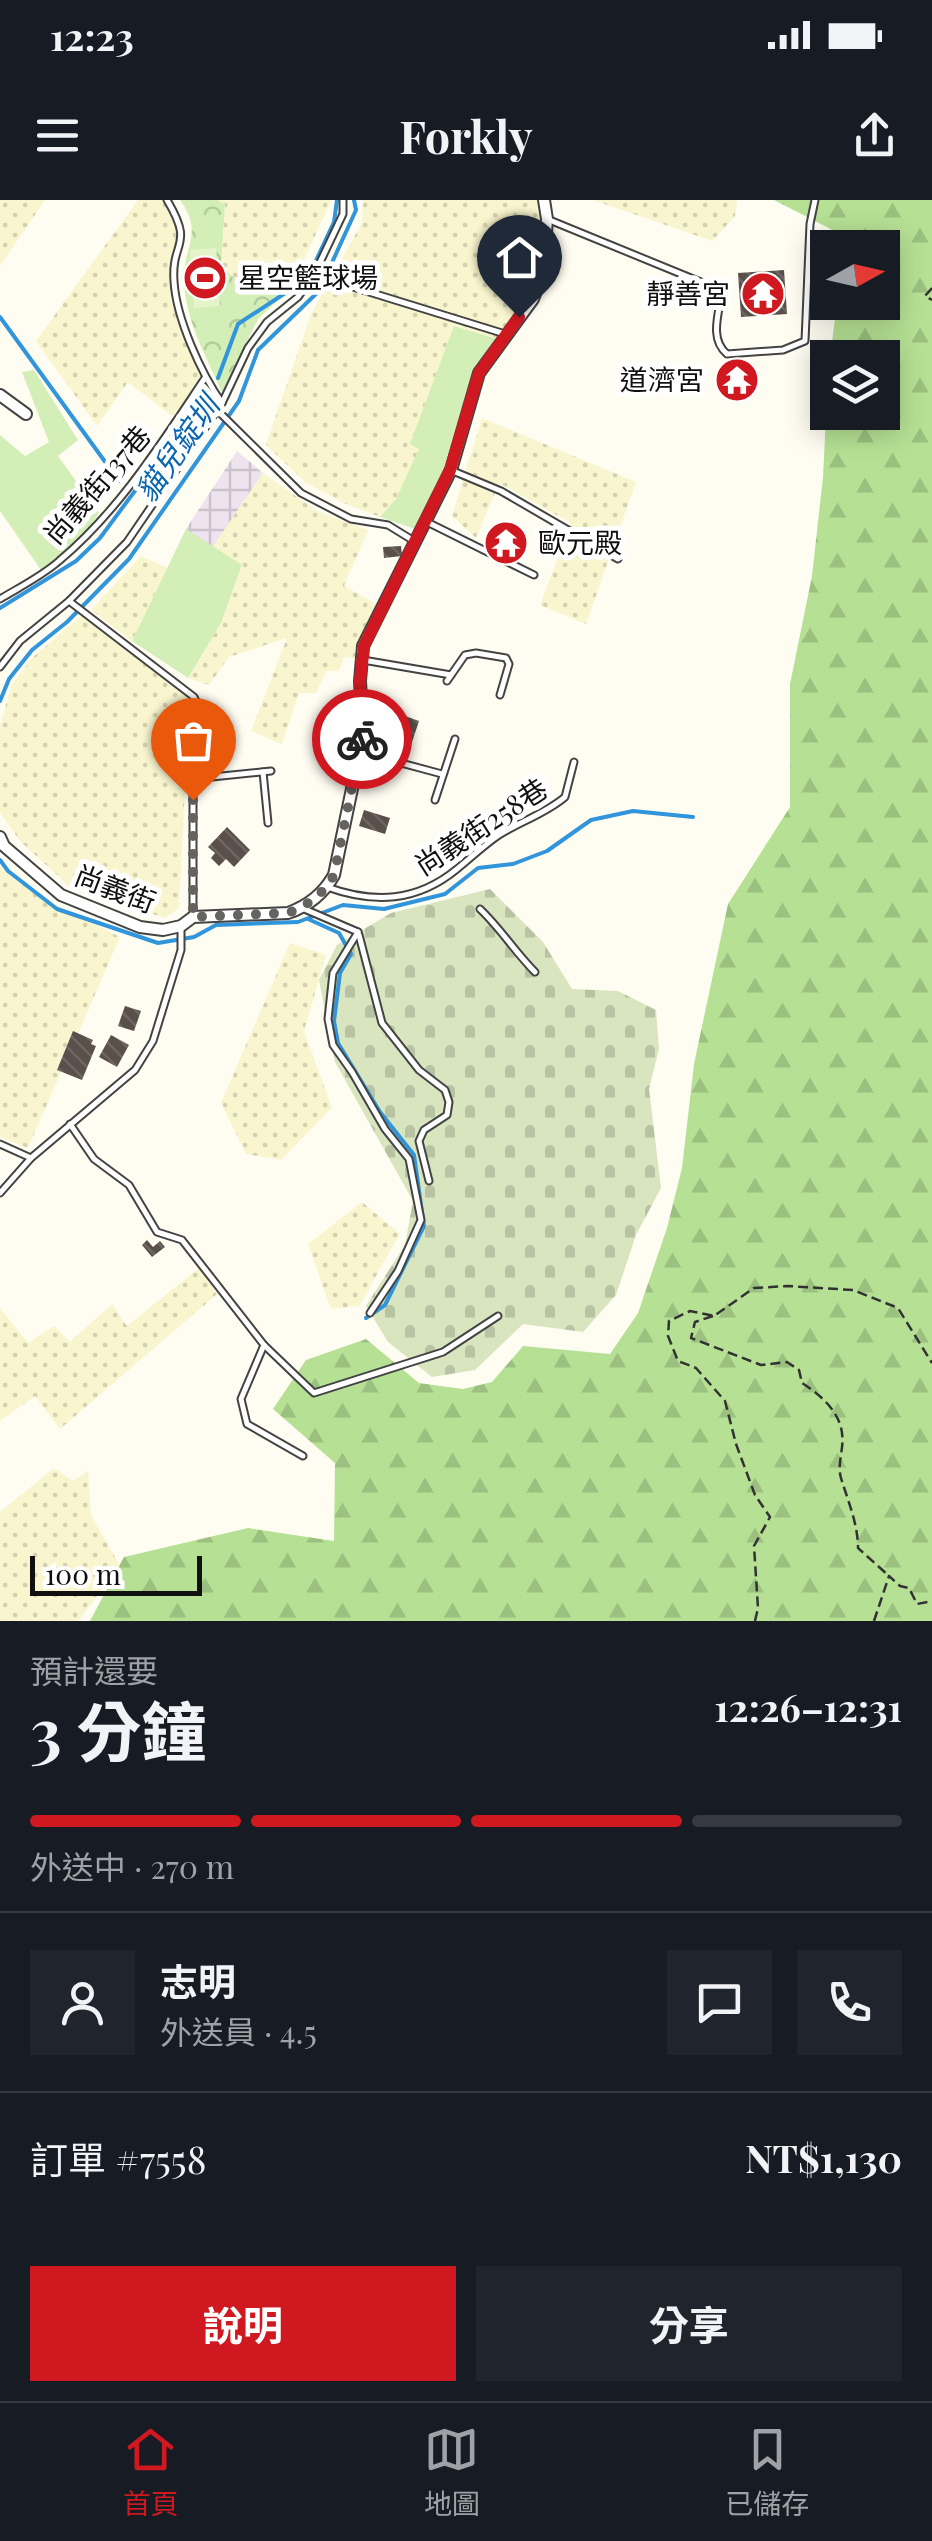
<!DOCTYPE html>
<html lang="zh-TW">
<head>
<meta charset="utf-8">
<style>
  body { margin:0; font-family:"Playfair Display","Noto Sans TC",serif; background:#20242c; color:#f1f3f6; height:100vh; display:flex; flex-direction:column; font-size:38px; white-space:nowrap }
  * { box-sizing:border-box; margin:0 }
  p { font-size:32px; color:#9ea1a6 }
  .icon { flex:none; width:55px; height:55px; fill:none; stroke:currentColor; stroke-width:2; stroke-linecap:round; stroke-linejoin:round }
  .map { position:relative; height:1421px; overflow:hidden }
  .panel { display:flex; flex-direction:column; background:#171b24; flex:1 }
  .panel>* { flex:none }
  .needle { width:65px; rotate:82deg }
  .tools { position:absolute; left:810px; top:30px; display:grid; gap:20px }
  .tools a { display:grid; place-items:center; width:90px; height:90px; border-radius:0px; background:#171b24; box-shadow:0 5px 25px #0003; font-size:50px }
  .scale { position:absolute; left:30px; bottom:25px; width:172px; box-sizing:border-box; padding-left:10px; border:5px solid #101010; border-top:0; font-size:28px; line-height:35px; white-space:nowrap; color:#101010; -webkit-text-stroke:8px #fff; paint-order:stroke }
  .pin { position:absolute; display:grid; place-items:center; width:85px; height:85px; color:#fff; margin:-102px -42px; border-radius:50% 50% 50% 0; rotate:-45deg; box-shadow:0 0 10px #0007 }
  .pin .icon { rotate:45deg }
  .courier { position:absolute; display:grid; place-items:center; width:100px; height:100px; margin:-50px; border:8px solid #cf181f; border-radius:50%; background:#fff; color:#222; box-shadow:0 2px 12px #0007 }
  .overview em { font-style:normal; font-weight:700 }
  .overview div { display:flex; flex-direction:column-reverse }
  .overview { display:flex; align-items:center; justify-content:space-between; height:170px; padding:0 30px }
  h1 { font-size:65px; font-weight:700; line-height:75px }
  .bar { display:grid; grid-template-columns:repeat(4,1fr); gap:15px 10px; align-content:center; height:120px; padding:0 30px }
  .bar i { height:12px; border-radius:8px; background:#363941 }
  .bar .current { background:#cf181f }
  .bar p { grid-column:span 4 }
  .line { display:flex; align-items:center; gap:25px; padding:0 30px; border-top:2px solid #363941 }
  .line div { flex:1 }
  .round { display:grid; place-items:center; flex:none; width:105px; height:105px; border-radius:0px; background:#20242c }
  .primary-button { display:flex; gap:20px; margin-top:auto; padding:20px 30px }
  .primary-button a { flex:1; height:115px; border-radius:0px; background:#cf181f; color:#fff; font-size:40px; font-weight:700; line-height:115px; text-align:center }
  .primary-button a+a { background:#20242c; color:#f1f3f6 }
  .status { display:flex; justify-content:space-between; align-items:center; height:70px; padding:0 50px; background:#171b24; direction:ltr }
  .status svg { height:28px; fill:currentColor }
  header { display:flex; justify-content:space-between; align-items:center; height:130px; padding:0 30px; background:#171b24; font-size:45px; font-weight:700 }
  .menu { display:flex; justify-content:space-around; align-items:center; height:140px; border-top:2px solid #363941; background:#171b24; font-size:28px; color:#9ea1a6 }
  .menu a { display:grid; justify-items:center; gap:5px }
  .menu .current { color:#cf181f }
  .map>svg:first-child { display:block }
</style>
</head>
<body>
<div class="status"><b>12:23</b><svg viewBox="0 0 49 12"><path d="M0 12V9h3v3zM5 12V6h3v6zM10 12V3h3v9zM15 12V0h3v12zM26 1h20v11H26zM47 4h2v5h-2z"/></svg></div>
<header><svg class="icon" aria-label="menu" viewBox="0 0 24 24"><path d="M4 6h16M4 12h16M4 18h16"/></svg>Forkly<svg class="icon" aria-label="share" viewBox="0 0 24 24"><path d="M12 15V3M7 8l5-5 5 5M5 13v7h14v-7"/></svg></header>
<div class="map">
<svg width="932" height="1421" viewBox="0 0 932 1421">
  <defs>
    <pattern id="industrial-grid" width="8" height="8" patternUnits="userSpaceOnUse" patternTransform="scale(2.5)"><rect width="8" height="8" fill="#eee3ef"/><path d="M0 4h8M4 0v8" fill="none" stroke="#cbc2cc"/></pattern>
    <pattern id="farmland-dots" width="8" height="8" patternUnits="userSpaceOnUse" patternTransform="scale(2.5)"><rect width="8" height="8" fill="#f9f5ce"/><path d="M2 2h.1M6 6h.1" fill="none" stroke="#d4d1b0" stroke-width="1.8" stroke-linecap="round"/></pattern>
    <pattern id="forest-firs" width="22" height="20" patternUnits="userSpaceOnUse" patternTransform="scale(2.5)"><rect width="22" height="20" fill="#b6e194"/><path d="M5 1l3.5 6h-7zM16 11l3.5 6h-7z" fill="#9bc07f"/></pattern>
    <pattern id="cemetery-stones" width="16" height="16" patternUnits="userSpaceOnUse" patternTransform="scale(2.5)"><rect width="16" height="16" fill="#d8e5bf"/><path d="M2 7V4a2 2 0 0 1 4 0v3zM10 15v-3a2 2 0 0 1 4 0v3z" fill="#b8c3a3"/></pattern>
    <pattern id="park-crowns" width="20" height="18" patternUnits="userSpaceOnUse" patternTransform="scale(2.5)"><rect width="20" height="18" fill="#d3efb7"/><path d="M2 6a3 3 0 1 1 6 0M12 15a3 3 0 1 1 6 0" fill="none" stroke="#b4cc9c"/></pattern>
    <pattern id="building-back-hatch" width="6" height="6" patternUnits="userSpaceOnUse" patternTransform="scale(2.5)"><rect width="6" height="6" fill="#5a504b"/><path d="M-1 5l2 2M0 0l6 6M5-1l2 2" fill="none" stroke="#6d6561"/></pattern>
  </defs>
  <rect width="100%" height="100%" fill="#fffdf2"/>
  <!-- industrial -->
  <path fill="url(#industrial-grid)" d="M237 251 263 273 212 348 186 329Z"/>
  <!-- farmland -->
  <g fill="url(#farmland-dots)">
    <path d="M0 0H45L0 66Z"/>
    <path d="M138 0H163L180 19 181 31 173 66 179 107 202 165V182L172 216 128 182 97 226 36 141Z"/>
    <path d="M217 0H330V3L298 73H279L249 92 221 66 225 4Z"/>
    <path d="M363 0H539L541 61 531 89 497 139 454 126 411 244 420 249 396 299 380 317 341 302 305 282 266 245 311 114 362 23Z"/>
    <path d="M593 0H737L735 16 712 41Z"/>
    <path d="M482 218 636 282 586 424 540 405 571 323 499 283 476 338 452 316Z"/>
    <path d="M263 273 317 311 368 330 344 386 381 406 358 459 344 457 339 471H326L316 493H299L282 544 251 531 287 438 229 457 209 485 188 478 221 423 242 366 212 348Z"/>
    <path d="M141 356 167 368 132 441 91 410Z"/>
    <path d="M81 416 192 492 198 502 189 510 179 708 165 718 69 686 20 641 0 612V526L12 484 33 457Z"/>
    <path d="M0 667 33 693 120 737 28 948 0 937Z"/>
    <path d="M290 743 326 755 304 831 332 908 281 960 246 954 221 903Z"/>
    <path d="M362 1002 400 1034 359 1106 331 1109 308 1044Z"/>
    <path d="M199 1068 217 1094 60 1229 35 1196 0 1221V1108L28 1143 54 1126 70 1142 112 1104 127 1126Z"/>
    <path d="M54 1268 73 1281 88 1271 91 1315 120 1366 78 1421H0V1312Z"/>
  </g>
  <!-- grass -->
  <g fill="#d3efb7">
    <path d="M454 126 497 139 475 169 446 271 415 329 380 317 396 299 419 249 410 244Z"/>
    <path d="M34 170 78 240 58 256 99 313 82 339 41 370 0 311V235L25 256 49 242 22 172Z"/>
    <path d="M186 329 242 365 221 423 188 478 132 441Z"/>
  </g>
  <!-- forest -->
  <path fill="url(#forest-firs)" d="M774 0H932V1421H90L124 1357 248 1328 334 1341 335 1263 273 1209 306 1160 366 1139 419 1183 463 1189 492 1182 523 1146 610 1154 638 1113 667 1028 682 968 694 864 728 704 790 607V484L812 376 823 277 827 195 828 212H882V158L830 157 837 103 882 102V48L845 47 846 37Z"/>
  <!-- cemetery -->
  <path fill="url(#cemetery-stones)" d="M490 689 543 742 572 789 618 791 656 810 659 849 649 889 661 988 636 1035 616 1095 583 1132 523 1124 475 1170 432 1177 388 1142 366 1106 405 1045 413 1001 335 862 319 780 337 745 391 713Z"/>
  <!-- park -->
  <path fill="url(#park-crowns)" d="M180 0H217L225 4 221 66 249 92 279 73H298L299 81 258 119 222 193C207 157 186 123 184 82 182 47 205 34 180 0Z"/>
  <!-- pitch -->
  <path fill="#e5f5c9" d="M216 48 220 106 194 108 190 50Z"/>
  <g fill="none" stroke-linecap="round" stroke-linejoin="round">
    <!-- stream -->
    <g stroke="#3095db" stroke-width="4">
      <path d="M0 117 119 281"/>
      <path d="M218 178 238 124 296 86 314 65 334 22 337 0"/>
      <path d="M0 408 76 361 100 338 209 191"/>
      <path d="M0 501 9 479 32 450 67 422 129 359 239 201 258 150 319 91 356 10 354 0"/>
      <path d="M0 660 8 671 57 709 158 743 194 737 216 725 298 722 343 705 384 709 445 694 478 668 513 664 547 651 591 620 633 611 693 617"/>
      <path d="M308 719 339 733 351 754 340 773 334 821 338 843 380 912 414 955 424 1026 385 1105 366 1118"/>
    </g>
  </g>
  <!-- building -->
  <g fill="url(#building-back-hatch)">
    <path d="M784 70 787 114 741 117 738 73Z"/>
    <path d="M728 163 757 177 747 198 718 184Z"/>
    <path d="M499 327 523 340 512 359 489 346Z"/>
    <path d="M401 346 402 356 384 358 383 347Z"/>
    <path d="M388 510 419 521 411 545 380 534Z"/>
    <path d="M325 537 353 545 348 560 321 552Z"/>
    <path d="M364 610 390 618 385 634 359 626Z"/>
    <path d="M227 627 250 650 234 667 226 659 219 666 211 658 215 653 208 647Z"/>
    <path d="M125 806 141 811 134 831 118 826Z"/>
    <path d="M73 831 93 840 91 844 96 846 82 880 57 870Z"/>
    <path d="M111 835 129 845 117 867 99 857Z"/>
    <path d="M147 1040 153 1047 160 1041 165 1047 152 1057 142 1045Z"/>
  </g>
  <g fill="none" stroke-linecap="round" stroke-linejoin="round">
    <defs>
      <g id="service">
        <path d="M167 0C195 47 171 40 174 81 176 118 201 173 222 203"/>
        <path d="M547 19 713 87 721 97C718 116 710 140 727 154L783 150 805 141 810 24 815 0"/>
        <path d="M314 75 505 134"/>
        <path d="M217 210 301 293 351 319 388 325 414 341"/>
        <path d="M453 271 501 291 618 359"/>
        <path d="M427 322 534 375"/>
        <path d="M0 399C20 387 42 376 59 361 119 311 162 242 205 178"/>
        <path d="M69 401 194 497 201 512 193 545V717"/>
        <path d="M363 460 451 475"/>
        <path d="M0 467 20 441 69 401 127 342 222 203 248 148 267 122 298 97 314 75 343 14V0"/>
        <path d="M447 481 465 455 476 453 506 458 509 464 500 495"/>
        <path d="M360 552 442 574"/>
        <path d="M263 572 268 623"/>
        <path d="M192 579 271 571"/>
        <path d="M435 600 455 539"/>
        <path d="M327 687C374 704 417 702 457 669 471 658 484 645 499 635 521 621 545 614 565 597L574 562"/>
        <path d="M302 708 358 732"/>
        <path d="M480 709C501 729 515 752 535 772"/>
        <path d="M358 732 333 773 328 819 333 845 352 872 385 929 409 959 421 1020 398 1071 370 1113"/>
        <path d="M359 735 382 823 419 870 445 890 449 902 447 915 424 930 419 941 429 981"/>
        <path d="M70 924 94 959 129 985 157 1032 182 1040 264 1145 314 1193 443 1152 498 1116"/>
        <path d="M0 944 31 958"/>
        <path d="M0 993 31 958 135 870 153 841 181 750V726"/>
        <path d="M264 1145 241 1199 247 1224 303 1256"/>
      </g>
      <g id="minor">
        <path d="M0 195 26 214"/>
        <path d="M0 637 4 646 61 695 140 727 163 730 181 726 193 717 288 713C308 706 324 693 334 675L363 536 360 481 363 446 451 270 479 173 533 99 543 74 547 19 544 0"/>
      </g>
    </defs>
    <!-- service casing -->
    <use href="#service" stroke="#434343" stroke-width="9"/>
    <!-- minor casing -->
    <use href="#minor" stroke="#434343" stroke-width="14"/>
    <!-- path -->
    <g stroke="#323232" stroke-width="2.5" stroke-dasharray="10 5" stroke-linecap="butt">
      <path d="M932 88 925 96 932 100"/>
      <path d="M713 1116 695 1122 691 1138 761 1165 787 1162 799 1170 802 1183C825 1198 846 1217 842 1247 841 1257 838 1268 841 1278 848 1301 858 1324 858 1348L889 1376"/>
      <path d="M755 1421 758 1408 754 1346 770 1317 755 1295 736 1244 725 1201 696 1168 678 1161 668 1136 669 1121 690 1111 714 1116 754 1088 787 1086 853 1090 898 1108 932 1163"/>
      <path d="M874 1421 889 1376 900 1386 909 1388 917 1404 932 1401"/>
    </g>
    <!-- service -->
    <use href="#service" stroke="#fff" stroke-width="5"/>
    <!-- minor -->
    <use href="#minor" stroke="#fff" stroke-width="10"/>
  </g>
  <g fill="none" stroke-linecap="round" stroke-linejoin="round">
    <!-- done -->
    <path stroke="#64635f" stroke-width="10" stroke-dasharray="0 18" d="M193 600V717L288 713C308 706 324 693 334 675L362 539"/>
    <!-- route -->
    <path stroke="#cf181f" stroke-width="12" d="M362 539 360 481 364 446 450 270 479 173 519 117"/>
  </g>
  <!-- icons -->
  <defs>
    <symbol id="stadium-disc" viewBox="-11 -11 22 22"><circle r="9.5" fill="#cf181f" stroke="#fff"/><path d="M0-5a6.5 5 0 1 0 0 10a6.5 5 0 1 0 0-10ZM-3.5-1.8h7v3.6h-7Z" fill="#fff"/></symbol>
    <symbol id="temple-disc" viewBox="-11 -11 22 22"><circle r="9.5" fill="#cf181f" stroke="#fff"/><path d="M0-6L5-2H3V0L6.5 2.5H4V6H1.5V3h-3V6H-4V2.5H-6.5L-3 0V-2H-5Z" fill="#fff"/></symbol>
  </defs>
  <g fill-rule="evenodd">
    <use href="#stadium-disc" x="180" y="53" width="50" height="50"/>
    <use href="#temple-disc" x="738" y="69" width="50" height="50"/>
    <use href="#temple-disc" x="712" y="155" width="50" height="50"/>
    <use href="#temple-disc" x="481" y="318" width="50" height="50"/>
  </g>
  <g text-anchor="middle" stroke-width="10" stroke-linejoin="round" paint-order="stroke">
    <!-- poi labels -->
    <g font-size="28" fill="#101010" stroke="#fff" text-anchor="start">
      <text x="238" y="88">星空籃球場</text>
      <text x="730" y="104" text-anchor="end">靜善宮</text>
      <text x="704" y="190" text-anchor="end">道濟宮</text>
      <text x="538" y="353">歐元殿</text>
    </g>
    <!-- street labels -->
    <g font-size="28" fill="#101010" stroke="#fff">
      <text transform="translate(97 285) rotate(-49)" y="10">尚義街137巷</text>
      <text transform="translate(481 627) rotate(-33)" y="10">尚義街258巷</text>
      <text transform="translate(115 689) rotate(21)" y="10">尚義街</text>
    </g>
    <!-- water labels -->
    <g font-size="30" font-style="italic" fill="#0a66b0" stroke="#fff">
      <text transform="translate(178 249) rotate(-55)" y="10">貓兒錠圳</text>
    </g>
  </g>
</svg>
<div class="tools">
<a><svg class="needle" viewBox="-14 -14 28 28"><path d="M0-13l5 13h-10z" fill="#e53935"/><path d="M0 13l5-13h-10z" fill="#9ea1a6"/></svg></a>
<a><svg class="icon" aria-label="layers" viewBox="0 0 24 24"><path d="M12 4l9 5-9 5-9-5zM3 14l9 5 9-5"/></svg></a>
</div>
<div class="scale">100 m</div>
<div class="pin" style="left:193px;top:600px;background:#ea580c"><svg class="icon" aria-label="bag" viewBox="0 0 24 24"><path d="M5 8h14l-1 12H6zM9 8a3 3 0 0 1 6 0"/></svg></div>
<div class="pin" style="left:519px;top:117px;background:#1f2937"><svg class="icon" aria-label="home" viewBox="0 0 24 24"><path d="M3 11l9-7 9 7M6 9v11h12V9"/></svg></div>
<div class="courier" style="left:362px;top:539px"><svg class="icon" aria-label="bike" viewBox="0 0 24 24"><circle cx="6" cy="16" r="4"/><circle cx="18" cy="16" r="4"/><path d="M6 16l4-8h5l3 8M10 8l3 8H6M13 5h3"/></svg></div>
</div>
<section class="panel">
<div class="overview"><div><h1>3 分鐘</h1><p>預計還要</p></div><em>12:26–12:31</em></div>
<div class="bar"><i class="current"></i><i class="current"></i><i class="current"></i><i></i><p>外送中 · 270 m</p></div>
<div class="line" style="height:180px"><a class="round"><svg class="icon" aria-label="person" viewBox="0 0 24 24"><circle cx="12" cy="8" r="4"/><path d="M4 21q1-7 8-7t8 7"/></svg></a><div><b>志明</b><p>外送員 · 4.5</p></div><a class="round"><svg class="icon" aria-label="chat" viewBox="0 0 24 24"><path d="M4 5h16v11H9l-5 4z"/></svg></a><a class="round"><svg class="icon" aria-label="phone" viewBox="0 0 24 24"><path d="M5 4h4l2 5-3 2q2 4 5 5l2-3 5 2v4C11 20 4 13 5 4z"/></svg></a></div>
<div class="line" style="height:130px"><div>訂單 #7558</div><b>NT$1,130</b></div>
<div class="primary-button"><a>說明</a><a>分享</a></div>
</section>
<nav class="menu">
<a class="current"><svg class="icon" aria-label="home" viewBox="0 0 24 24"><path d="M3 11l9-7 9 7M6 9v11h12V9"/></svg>首頁</a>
<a><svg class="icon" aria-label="map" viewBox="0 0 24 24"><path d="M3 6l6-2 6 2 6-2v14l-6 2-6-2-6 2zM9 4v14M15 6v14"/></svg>地圖</a>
<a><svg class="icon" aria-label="saved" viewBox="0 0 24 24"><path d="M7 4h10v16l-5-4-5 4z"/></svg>已儲存</a>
</nav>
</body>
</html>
